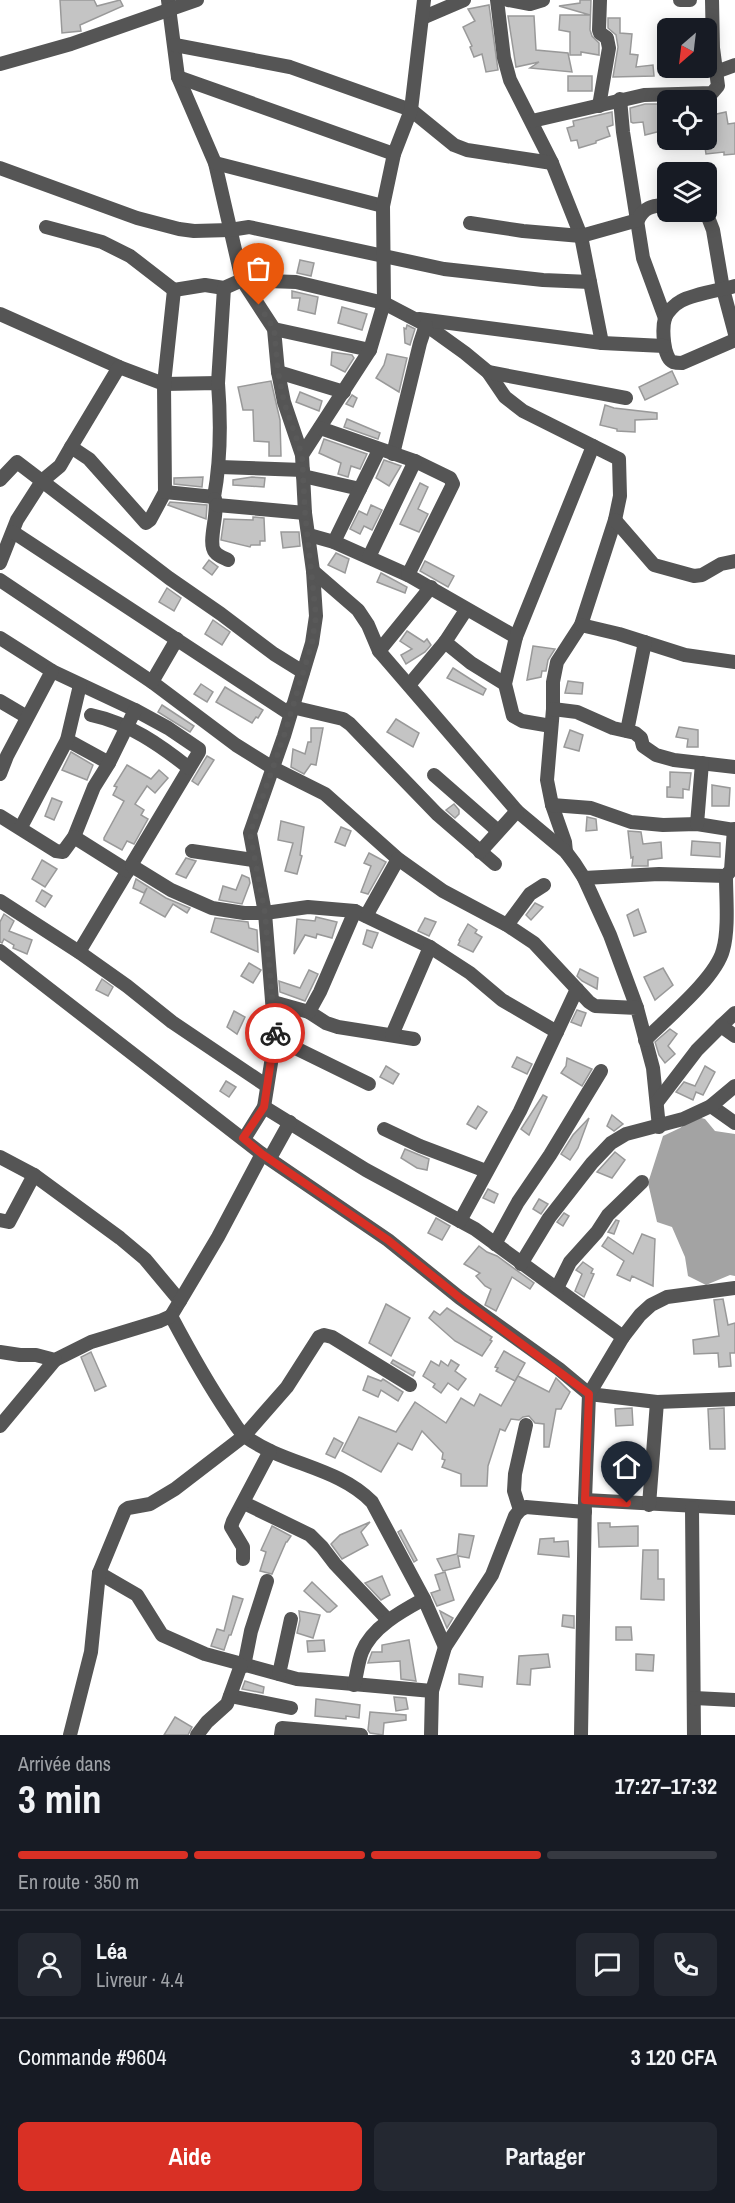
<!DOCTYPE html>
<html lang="fr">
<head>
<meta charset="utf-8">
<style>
  body { margin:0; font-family:"Archivo Narrow",sans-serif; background:#242831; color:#f1f3f6; height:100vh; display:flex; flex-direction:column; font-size:22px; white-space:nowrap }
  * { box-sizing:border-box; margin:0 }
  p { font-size:20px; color:#9ea1a6 }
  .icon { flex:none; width:33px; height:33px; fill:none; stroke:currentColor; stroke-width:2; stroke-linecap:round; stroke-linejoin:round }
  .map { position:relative; height:1735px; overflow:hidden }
  .sheet { display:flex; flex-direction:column; background:#171b24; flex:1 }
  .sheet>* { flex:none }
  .needle { width:39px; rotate:208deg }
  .fabs { position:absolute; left:657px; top:18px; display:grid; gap:12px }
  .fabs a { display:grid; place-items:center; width:60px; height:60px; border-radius:9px; background:#171b24; box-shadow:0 3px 15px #0003; font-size:30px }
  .pin { position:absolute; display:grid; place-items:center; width:51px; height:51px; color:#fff; margin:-62px -26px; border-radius:50% 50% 50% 0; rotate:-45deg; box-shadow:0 0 6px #0007 }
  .pin .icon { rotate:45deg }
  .courier { position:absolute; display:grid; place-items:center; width:60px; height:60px; margin:-30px; border:4px solid #d93025; border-radius:50%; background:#fff; color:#222; box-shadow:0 2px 8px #0007 }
  .headline em { font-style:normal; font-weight:800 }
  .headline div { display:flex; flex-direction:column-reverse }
  .headline { display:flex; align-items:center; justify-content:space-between; height:102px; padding:0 18px }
  h1 { font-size:39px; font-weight:800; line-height:45px }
  .bar { display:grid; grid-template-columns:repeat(4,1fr); gap:9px 6px; align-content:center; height:72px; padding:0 18px }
  .bar i { height:8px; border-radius:4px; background:#363941 }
  .bar .active { background:#d93025 }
  .bar p { grid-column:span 4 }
  .line { display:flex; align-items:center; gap:15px; padding:0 18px; border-top:2px solid #363941 }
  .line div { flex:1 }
  .round { display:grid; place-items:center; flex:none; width:63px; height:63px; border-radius:9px; background:#242831 }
  .action { display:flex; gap:12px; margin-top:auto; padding:12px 18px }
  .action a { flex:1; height:69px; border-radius:9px; background:#d93025; color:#fff; font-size:24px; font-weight:800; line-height:69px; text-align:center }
  .action a+a { background:#242831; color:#f1f3f6 }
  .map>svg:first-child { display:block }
</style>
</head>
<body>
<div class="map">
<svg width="735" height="1735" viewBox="0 0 735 1735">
  <rect width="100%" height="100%" fill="#fff"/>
  <!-- water -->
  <path fill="#a3a3a3" d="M694 1116 705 1119 715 1131 735 1134V1276L730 1275 706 1285 688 1276 685 1257 672 1227 657 1222 648 1183 663 1136 680 1128Z"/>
  <!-- building -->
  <g fill="#c4c4c4" stroke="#999" stroke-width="1.5">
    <path d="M60 0H94L97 6 120 0 123 6 80 25 81 31 62 33Z"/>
    <path d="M580 0H591L590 30 592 36 599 43V55L581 52V55H570V32L559 30 560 15H590L559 6 580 3Z"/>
    <path d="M489 5 498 70 486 72 482 54 474 57 470 47 472 46 463 27 475 21 468 9Z"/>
    <path d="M508 16H534L536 50 568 53 572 72 530 68 539 62 516 67Z"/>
    <path d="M608 18H620V33L632 34 630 54 638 55 636 67 653 65 654 76 613 77 618 47 616 35 608 28Z"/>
    <rect x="568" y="76" width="24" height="15"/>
    <path d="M645 104H658L661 131 645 135 643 122 633 123 631 122 630 108Z"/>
    <path d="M612 112 613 125 607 127 610 136 596 141V143L579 148 577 140 571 141 567 128 574 126 573 121Z"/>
    <path d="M726 112 728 124 735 123V154L724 155V152L706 154 704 140H706V127H710L707 116Z"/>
    <path d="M300 260 314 263 311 276 297 273Z"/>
    <path d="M292 291 318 297 315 314 298 310 300 298H292Z"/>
    <path d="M342 307 367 314 362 330 338 323Z"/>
    <path d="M407 325 415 329 410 345 405 343 404 328 406 329Z"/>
    <path d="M332 352 352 355 354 358 345 372 331 365Z"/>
    <path d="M387 354 407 358 399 392 376 378 384 365Z"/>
    <path d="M672 371 678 384 645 400 639 387Z"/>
    <path d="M271 381 280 420 281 456H269V442L254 441 253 410H243L238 387Z"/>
    <path d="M300 392 322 401 319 411 296 402Z"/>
    <path d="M352 395 357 398 353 407 346 404Z"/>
    <path d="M605 405 614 408 657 413V419L635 420V432L617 431V429L600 425Z"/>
    <path d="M347 419 380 433 378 439 344 427Z"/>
    <path d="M324 439 367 454 360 469 351 466 348 477 338 474 341 463 319 453Z"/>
    <path d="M384 460 401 466 389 486 376 478Z"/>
    <path d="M203 477 202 487 174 484V478Z"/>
    <path d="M252 477 265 478 264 487 233 485V480Z"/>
    <path d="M420 483 428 487 418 509 428 514 419 532 400 524Z"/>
    <path d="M170 502 207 505 206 519 168 505Z"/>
    <path d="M371 505 382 510 372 530 364 526 360 534 350 529 359 511 367 515Z"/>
    <path d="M253 517 264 518 265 541H260V545H251L250 547 221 540 224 519 253 520Z"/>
    <path d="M281 532H299L300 546 283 548Z"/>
    <path d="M336 553 349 559 345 573 328 565Z"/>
    <path d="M209 560 218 567 212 575 203 568Z"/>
    <path d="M425 561 454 576 448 587 420 571Z"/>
    <path d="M381 573 407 587 405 593 377 582Z"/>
    <path d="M167 588 181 598 174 611 159 602Z"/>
    <path d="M213 620 230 632 222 645 205 634Z"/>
    <path d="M407 631 424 642 427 639 431 645 425 652 406 664 401 655 412 649 400 641Z"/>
    <path d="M533 646 555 649 548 660 546 671H542L541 677 527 680Z"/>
    <path d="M453 668 486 689 483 695 447 678Z"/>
    <path d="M568 681 583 683 582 694 565 693Z"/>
    <path d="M201 684 213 692 207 702 194 694Z"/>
    <path d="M225 687 263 710 258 718 256 717 252 723 216 702Z"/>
    <path d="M162 705 194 726 190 732 158 712Z"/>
    <path d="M396 719 419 733 413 747 387 732Z"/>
    <path d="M679 727 698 730V747H687L688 739 676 737Z"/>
    <path d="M311 728H323L316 765 311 764 304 774 291 767 293 749 305 754 308 742H311Z"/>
    <path d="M570 730 583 735 579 751 564 747Z"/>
    <path d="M71 752 93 765 87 780 62 770Z"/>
    <path d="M207 756 214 760 198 785 192 781Z"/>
    <path d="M127 765 151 779 159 770 168 778 155 793 147 786 135 804 144 810 141 815 148 819 134 844 127 841 122 850 104 840V838L124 801 113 795 117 787 114 786Z"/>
    <path d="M670 772 691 773 689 790 683 789V798L667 797V787H670Z"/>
    <path d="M712 785 730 788 729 806H712Z"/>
    <path d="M52 798 62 802 54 820 45 816Z"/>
    <path d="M454 804 459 810V814L455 818 446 810Z"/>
    <path d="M587 817 596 819 597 830 586 831Z"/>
    <path d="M281 821 304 827 300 855 302 856 297 874 285 871 293 843 278 840Z"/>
    <path d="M341 827 351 831 345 846 335 842Z"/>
    <path d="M628 831 641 832 643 844 661 842 662 858 648 860V866H632L633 857 631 858Z"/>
    <path d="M692 841 720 843V857L691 855Z"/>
    <path d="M369 853 386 862 368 894 361 892 371 866 364 863Z"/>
    <path d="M186 858 196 861 186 878 176 874Z"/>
    <path d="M42 860 57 869 45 887 32 879Z"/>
    <path d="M242 875 249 878 250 883 242 904 219 900 223 886 236 890Z"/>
    <path d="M136 879 166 898 190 908 187 913 173 904 165 917 140 903 147 888 144 893 133 888Z"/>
    <path d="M42 890 52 896 45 907 36 901Z"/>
    <path d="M535 903 543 907 531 920 526 915Z"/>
    <path d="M638 909 646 932 634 936 627 915Z"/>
    <path d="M4 914 14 921 9 931 32 940 27 954 13 948 14 945 4 939 2 943 0 942V922Z"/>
    <path d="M316 917 337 922 332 938 317 934 316 938 305 935 294 954 297 919 315 921Z"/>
    <path d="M215 918 248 922 249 928 257 930 258 952 211 932Z"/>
    <path d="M425 918 436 922 429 936 418 931Z"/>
    <path d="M468 924 477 930 475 933 482 937 473 952 458 945 460 941 459 940Z"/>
    <path d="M367 930 378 933 372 948 363 944Z"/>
    <path d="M249 963 261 970 253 983 241 976Z"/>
    <path d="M663 968 673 985 655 1000 644 977Z"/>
    <path d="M580 969 598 978 597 989 582 981 577 976Z"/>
    <path d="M309 970 318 974 305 1001 280 992 279 981 300 988Z"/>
    <path d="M102 979 113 987 108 996 96 990Z"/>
    <path d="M577 1010 586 1013 581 1026 571 1022Z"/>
    <path d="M234 1011 245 1017 237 1034 227 1027Z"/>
    <path d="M670 1029 677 1034 668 1046 675 1054 665 1063 659 1055 655 1042Z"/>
    <path d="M517 1057 532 1064 527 1074 512 1067Z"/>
    <path d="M567 1058 592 1069 582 1086 561 1073 566 1066Z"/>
    <path d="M386 1066 399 1074 393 1084 380 1077Z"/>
    <path d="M705 1066 715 1072 703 1095 696 1092 693 1100 676 1092 684 1082 695 1086Z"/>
    <path d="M226 1081 236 1087 229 1097 220 1091Z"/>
    <path d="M543 1095 547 1097 529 1135 521 1129Z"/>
    <path d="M478 1106 487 1112 476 1129 467 1124Z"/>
    <path d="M612 1115 623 1124 614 1131 607 1126Z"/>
    <path d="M589 1118 578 1148 570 1160 561 1154 573 1135Z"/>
    <path d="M405 1149 429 1159 427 1170 417 1168 401 1158Z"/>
    <path d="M615 1152 625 1160 612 1178 597 1172Z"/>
    <path d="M488 1189 498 1194 494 1203 483 1198Z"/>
    <path d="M539 1199 548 1204 541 1214 533 1209Z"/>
    <path d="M564 1213 569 1216 563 1226 557 1222Z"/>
    <path d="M436 1218 450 1226 442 1240 428 1233Z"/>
    <path d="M616 1220 619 1221 614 1234 608 1232Z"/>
    <path d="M642 1234 655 1239 653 1286 632 1276 630 1281 617 1275 624 1261 602 1246 608 1237 633 1254Z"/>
    <path d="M479 1246 487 1252 497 1256 534 1283 530 1289 512 1277 496 1311 485 1305 491 1289 485 1286 476 1276 480 1273 464 1264Z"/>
    <path d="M583 1262 593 1269 591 1273 594 1274 584 1297 575 1291 582 1274 576 1270Z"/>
    <path d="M723 1299 728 1325 735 1323V1353H730L731 1366 719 1367 718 1353 694 1354 693 1340 719 1336 714 1300Z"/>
    <path d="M386 1304 410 1318 391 1356 369 1343Z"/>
    <path d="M447 1308 492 1337 490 1340 492 1341 482 1356 455 1341 429 1318 434 1311 440 1315Z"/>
    <path d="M504 1351 525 1363 515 1381 496 1371 498 1368 495 1367Z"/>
    <path d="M91 1352 106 1386 95 1391 81 1357Z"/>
    <path d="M393 1360 415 1372 413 1376 391 1363Z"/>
    <path d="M451 1360 459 1365 455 1371 466 1379 458 1390 448 1383 441 1393 433 1387 435 1384 423 1376 431 1361 439 1366 441 1361 448 1366Z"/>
    <path d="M368 1376 381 1381 383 1379 403 1392 398 1401 381 1390 378 1397 363 1390Z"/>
    <path d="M518 1376 549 1392 556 1378 570 1392 561 1409H556L549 1447H544V1424L535 1423 529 1416 523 1417 519 1420 511 1419 505 1431 500 1429 488 1466 487 1486H461V1474L442 1467 445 1460 442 1459 443 1453 422 1431 412 1450 398 1443 381 1472 342 1451 359 1417 396 1432 415 1402 446 1423 461 1398 474 1406 480 1394 501 1406Z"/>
    <path d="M632 1408 633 1425 616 1426 615 1409Z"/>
    <path d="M724 1408 725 1449H710L708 1409Z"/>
    <path d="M334 1438 343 1443 335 1458 326 1454Z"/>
    <path d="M370 1522 361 1532 368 1545 342 1559 331 1544 340 1535Z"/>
    <path d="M598 1523H610V1527L638 1526V1546L599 1547Z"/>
    <path d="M272 1526 291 1536 287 1542H286L272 1574 260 1571 266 1552 261 1550Z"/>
    <path d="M401 1530 417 1560 414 1562 398 1532Z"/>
    <path d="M459 1534 474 1536 469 1558 458 1556 460 1567 443 1571 437 1559 457 1554Z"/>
    <path d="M554 1538V1542L568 1541 569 1557 538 1554 540 1539Z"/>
    <path d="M643 1550H658V1579H664V1600L641 1599Z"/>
    <path d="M445 1572 454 1600 437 1606 431 1593 440 1590 435 1575Z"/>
    <path d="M382 1576 390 1595 381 1600 365 1583Z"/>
    <path d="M312 1582 337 1606 330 1612H327L304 1591Z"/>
    <path d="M233 1596 243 1599 231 1635H229L224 1650 211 1646 217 1629 224 1631Z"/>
    <path d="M299 1611 320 1615 313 1638 297 1633 300 1620Z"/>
    <path d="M440 1611 453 1618 447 1628 441 1614Z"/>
    <path d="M563 1615 574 1616V1628L562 1626Z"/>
    <path d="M616 1627H631L632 1640H616Z"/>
    <path d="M324 1640 325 1651 308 1652 307 1641Z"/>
    <path d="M409 1640 416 1681 401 1679 400 1661 368 1663 372 1652H382V1645Z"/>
    <path d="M548 1654 550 1667 531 1669 530 1685 517 1684 519 1656Z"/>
    <path d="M636 1654 654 1655 653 1671 636 1670Z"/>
    <path d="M459 1674 483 1677 482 1687 459 1684Z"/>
    <path d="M245 1681 264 1687 263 1693 242 1689Z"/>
    <path d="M394 1697 406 1698 408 1709 396 1711Z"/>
    <path d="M316 1699 360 1705 359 1718 346 1716V1719L315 1716Z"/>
    <path d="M370 1712 406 1715V1720L384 1723 383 1735 370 1733 368 1730Z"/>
    <path d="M175 1717 192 1727 188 1735H164Z"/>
  </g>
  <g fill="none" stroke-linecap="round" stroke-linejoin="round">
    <!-- minor -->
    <g stroke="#555" stroke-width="14">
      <path d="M168 0 178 77 215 163 242 280 274 329 278 372 284 402 302 455 305 513 313 571 316 616 312 643 284 736 250 833 265 913 275 1038 264 1107 244 1139"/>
      <path d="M497 0 504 58 510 80 552 163 581 236 602 343"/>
      <path d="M508 0 530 4 543 0"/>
      <path d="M680 0H690"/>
      <path d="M422 18 464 0"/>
      <path d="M175 45 290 67 411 110 454 145 467 150 552 163"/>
      <path d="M0 64 71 44 197 0"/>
      <path d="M716 72 735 65"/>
      <path d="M178 77 394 154"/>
      <path d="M620 99 623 132 643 258 665 318"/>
      <path d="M599 106 609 48 607 38 600 33 599 30 600 0"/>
      <path d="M532 121 644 95 712 93 718 86 713 48 712 0"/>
      <path d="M215 163 383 206"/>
      <path d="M0 168 137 218 179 229 194 231 230 230 249 227 444 269 543 280 590 282"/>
      <path d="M706 212 713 230 723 289 735 334"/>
      <path d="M470 223 523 231 581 236 638 220C644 206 654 206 668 204"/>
      <path d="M46 227 102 242 130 256 174 290 205 285 224 288 242 280 296 282 384 303 426 325 465 353 488 372 505 397 523 411 619 459 620 496 615 520 581 625 557 662 553 682V709L547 780 552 805 565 842 566 852"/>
      <path d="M735 286C720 290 693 294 681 301 675 304 667 312 665 318 662 328 663 358 673 362 676 363 680 363 682 363L735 340"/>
      <path d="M0 314 119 367 164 384 218 383C221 421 221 459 214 497L165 492 150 520 146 523 89 459 71 447 60 466 42 481 17 520 0 563"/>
      <path d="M419 319 602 343 664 346"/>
      <path d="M274 329 370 350"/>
      <path d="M278 372 344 392"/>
      <path d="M488 372 626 398"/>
      <path d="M218 383 224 288"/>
      <path d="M71 447 119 367"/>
      <path d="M393 454 420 343 426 325"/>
      <path d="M302 455 370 350 384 303 383 206 394 154 411 110 424 0"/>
      <path d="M220 467 303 470"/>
      <path d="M303 476 360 489"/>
      <path d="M0 480 17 462 169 578 221 614 274 654 303 672"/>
      <path d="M165 492 164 384 174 290"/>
      <path d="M215 499C219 513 207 543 215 552 218 556 224 558 228 560"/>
      <path d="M217 505 305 513"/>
      <path d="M615 520 654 565 694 576 702 575 721 564 735 561"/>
      <path d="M13 532 290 714"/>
      <path d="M309 535 334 542 408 575 453 484 450 478 415 461 320 428"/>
      <path d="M334 542 379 450"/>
      <path d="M369 557 415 461"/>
      <path d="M313 571 358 610 368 625 379 651 517 811 566 852 575 864 584 878 610 935 637 1008"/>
      <path d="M408 575 516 637"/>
      <path d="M0 580 152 682 236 745 273 768 325 794 398 859 443 891 507 925 534 943 589 1002 595 1006 637 1008 653 1068 659 1127"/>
      <path d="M581 625 619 634 685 655 735 662"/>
      <path d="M0 638 52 671 135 710 168 728 199 749V752L79 952"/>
      <path d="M445 642 471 663 505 684"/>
      <path d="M379 651 431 587"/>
      <path d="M152 682 177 639"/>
      <path d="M409 685 445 642 466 610"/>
      <path d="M0 701 27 717"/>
      <path d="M292 707 343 719 350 724 437 814 495 864"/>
      <path d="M553 709 577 712 613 728 635 733 641 738 643 746 656 755 674 760 735 767"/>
      <path d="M91 715C129 723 160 745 189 768"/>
      <path d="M551 726 522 721 513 716 505 684 516 637 593 446"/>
      <path d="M627 731 645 642"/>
      <path d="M67 740 109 763"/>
      <path d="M0 774 7 756 52 671"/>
      <path d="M434 775 498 831"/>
      <path d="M552 805 591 808 631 822 663 825 697 824 735 830"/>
      <path d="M0 816 56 851 63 852 74 837 94 787 109 763 135 710"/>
      <path d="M697 824 702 763"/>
      <path d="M21 827 67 740 80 685"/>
      <path d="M74 837 128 871"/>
      <path d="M192 851 253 860"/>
      <path d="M480 852 517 811"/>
      <path d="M132 866 171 890 212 908 244 913H265L308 907 355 911 430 947 470 973 502 1000 557 1032"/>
      <path d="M584 878 659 874 726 876 731 870 734 829"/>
      <path d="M0 901 79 952 127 986 172 1022 267 1086"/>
      <path d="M366 916 398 859"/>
      <path d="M507 925 530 894 544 885"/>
      <path d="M0 951 262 1154 388 1240 460 1298 559 1369 589 1394 657 1402 735 1399"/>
      <path d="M273 1002 309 1012 326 1023 338 1027 414 1039"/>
      <path d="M309 1012 320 992 355 911"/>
      <path d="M721 1026 735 1013"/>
      <path d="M392 1035 430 947"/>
      <path d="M275 1038 369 1084"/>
      <path d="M645 1040C666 1019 716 978 723 950 729 929 726 898 726 876"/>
      <path d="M658 1101 697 1050 721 1026 735 1036"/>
      <path d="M711 1106 735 1123"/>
      <path d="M264 1107 366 1170 475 1229 623 1337"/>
      <path d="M384 1129 420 1146 486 1171"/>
      <path d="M0 1157 34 1175 120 1238 145 1259 180 1301 171 1316C189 1350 208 1384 229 1415 234 1422 239 1432 246 1437 285 1465 338 1467 372 1502L424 1599 445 1647"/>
      <path d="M270 1158 290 1122"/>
      <path d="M0 1220 9 1222 34 1175"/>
      <path d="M460 1221 520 1111 577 989"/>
      <path d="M495 1244 518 1202 550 1155 601 1071"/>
      <path d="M521 1264 549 1218 592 1163 611 1143 626 1134 683 1119 711 1106 735 1086"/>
      <path d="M557 1288 570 1262 597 1232 608 1215 642 1182"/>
      <path d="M180 1301 218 1237 262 1154"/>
      <path d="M0 1352 20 1355H36L55 1360 91 1342 160 1321 171 1316"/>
      <path d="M0 1426 55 1360"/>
      <path d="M585 1500 735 1508"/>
      <path d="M244 1503 310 1535 322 1547 335 1564 388 1620"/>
      <path d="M649 1505 657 1402"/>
      <path d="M692 1508 694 1735"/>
      <path d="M520 1510 514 1491 515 1474 526 1425"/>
      <path d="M243 1559V1547L231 1527 233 1521 270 1451"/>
      <path d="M99 1573 137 1595 162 1635 205 1654 297 1679 432 1691"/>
      <path d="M244 1666 251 1631 267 1581"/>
      <path d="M279 1674 291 1619"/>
      <path d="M354 1685C357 1674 358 1662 362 1652 372 1627 402 1611 424 1599"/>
      <path d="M230 1696 291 1708"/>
      <path d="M694 1698 735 1700"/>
      <path d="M70 1735 91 1652 99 1573 125 1510 128 1508 150 1504 175 1489 244 1436 287 1387 319 1337 324 1335 332 1337 410 1385"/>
      <path d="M197 1735 207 1722 227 1704 241 1665"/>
      <path d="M281 1735 282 1728 361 1735"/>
      <path d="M431 1735 432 1691 445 1647 492 1575 515 1516 520 1510 526 1507 585 1512"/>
      <path d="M581 1735 585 1500 589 1394 623 1337 640 1315 651 1305 667 1297 735 1288"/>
    </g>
  </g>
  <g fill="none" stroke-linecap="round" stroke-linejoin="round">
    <!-- done -->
    <path stroke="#595959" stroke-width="6" stroke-dasharray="0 10.8" d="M259 305 274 329 278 372 284 402 302 455 305 513 316 616 312 643 284 736 250 833 265 913 275 1033"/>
    <!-- route -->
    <path stroke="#d93025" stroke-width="8" d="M275 1033 264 1107 243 1138 262 1154 388 1240 460 1298 589 1394 585 1500 627 1503"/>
  </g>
</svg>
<div class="fabs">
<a><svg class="needle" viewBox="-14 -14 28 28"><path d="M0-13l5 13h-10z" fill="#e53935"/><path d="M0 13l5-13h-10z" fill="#9ea1a6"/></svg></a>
<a><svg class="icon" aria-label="locate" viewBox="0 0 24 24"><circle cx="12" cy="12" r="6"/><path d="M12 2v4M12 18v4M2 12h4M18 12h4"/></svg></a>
<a><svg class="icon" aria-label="layers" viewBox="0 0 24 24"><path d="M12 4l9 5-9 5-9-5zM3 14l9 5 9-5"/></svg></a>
</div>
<div class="pin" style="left:259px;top:305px;background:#ea580c"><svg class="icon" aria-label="bag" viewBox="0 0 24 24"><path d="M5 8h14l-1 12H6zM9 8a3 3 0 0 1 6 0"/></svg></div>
<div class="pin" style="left:627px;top:1503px;background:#1f2937"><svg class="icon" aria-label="home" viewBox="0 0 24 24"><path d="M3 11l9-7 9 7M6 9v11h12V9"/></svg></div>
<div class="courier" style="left:275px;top:1033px"><svg class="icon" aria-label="bike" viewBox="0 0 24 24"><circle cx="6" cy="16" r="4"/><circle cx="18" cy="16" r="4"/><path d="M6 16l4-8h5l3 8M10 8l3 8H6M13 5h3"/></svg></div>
</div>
<section class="sheet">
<div class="headline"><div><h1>3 min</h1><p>Arrivée dans</p></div><em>17:27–17:32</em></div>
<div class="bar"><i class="active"></i><i class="active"></i><i class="active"></i><i></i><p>En route · 350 m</p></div>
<div class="line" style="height:108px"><a class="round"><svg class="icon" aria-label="person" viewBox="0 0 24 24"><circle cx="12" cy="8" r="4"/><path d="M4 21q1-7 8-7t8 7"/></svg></a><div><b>Léa</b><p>Livreur · 4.4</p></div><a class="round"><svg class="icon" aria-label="chat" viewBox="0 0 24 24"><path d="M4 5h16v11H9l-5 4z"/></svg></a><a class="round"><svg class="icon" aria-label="phone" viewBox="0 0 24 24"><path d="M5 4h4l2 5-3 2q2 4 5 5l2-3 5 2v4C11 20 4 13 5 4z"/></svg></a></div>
<div class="line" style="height:78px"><div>Commande #9604</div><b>3 120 CFA</b></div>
<div class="action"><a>Aide</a><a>Partager</a></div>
</section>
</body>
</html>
